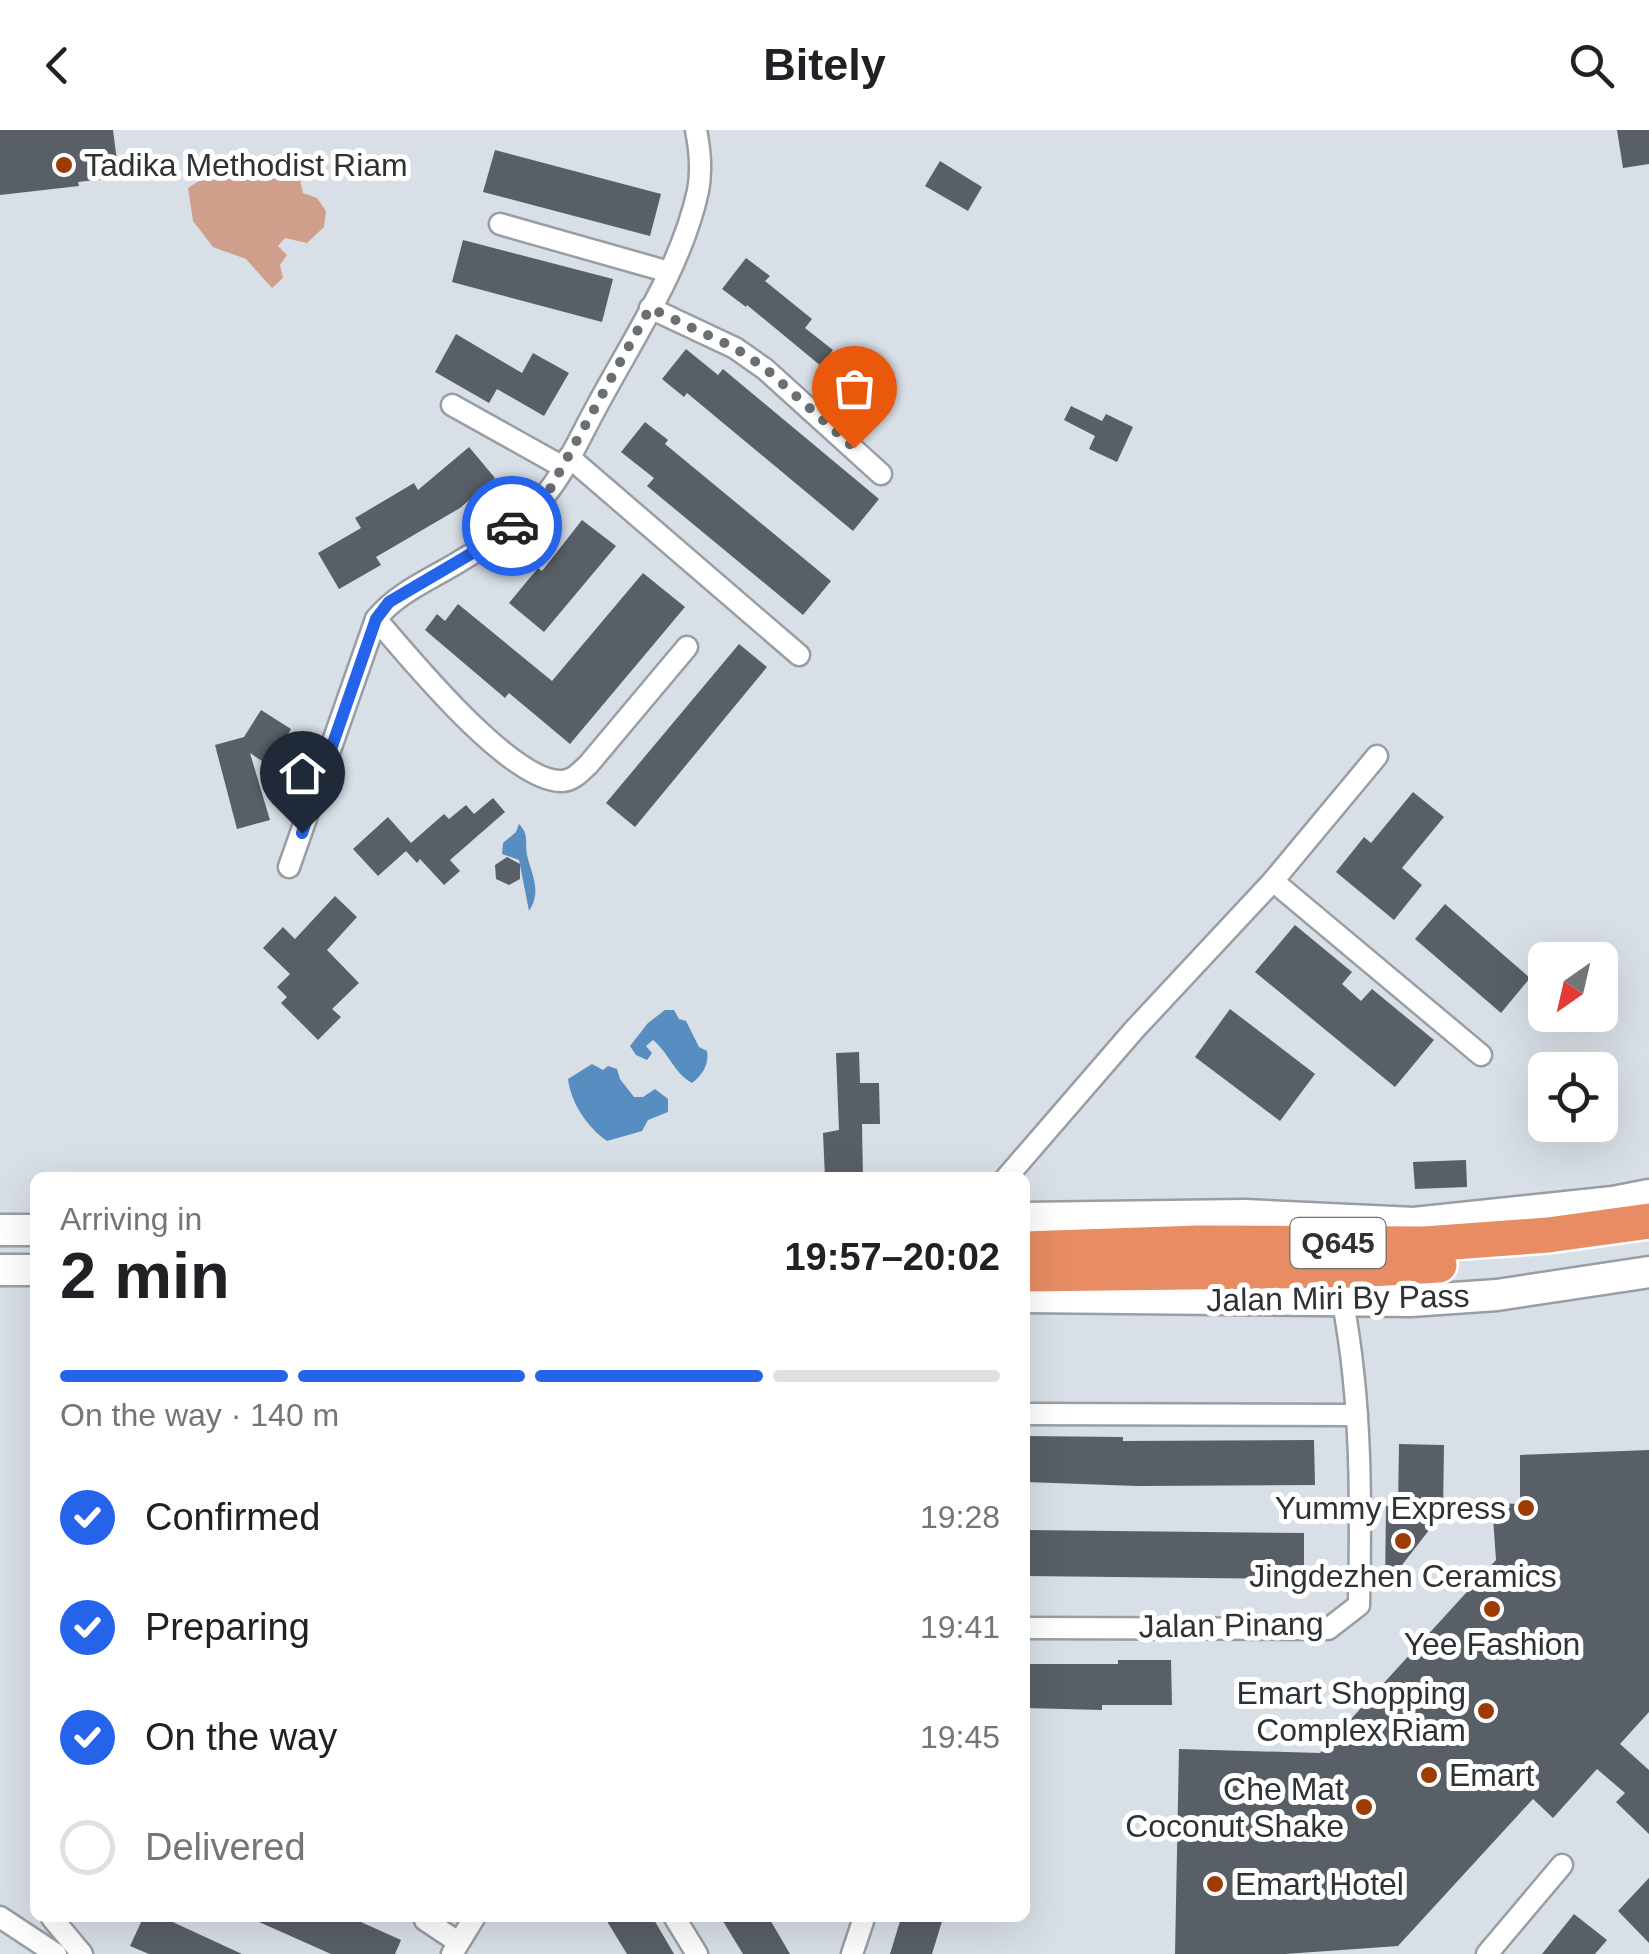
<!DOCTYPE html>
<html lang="en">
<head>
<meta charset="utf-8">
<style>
  body { margin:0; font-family:Arial,sans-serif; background:#f2f2f2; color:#202124; height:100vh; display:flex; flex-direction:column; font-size:38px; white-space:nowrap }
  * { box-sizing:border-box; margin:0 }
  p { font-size:32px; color:#757577 }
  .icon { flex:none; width:55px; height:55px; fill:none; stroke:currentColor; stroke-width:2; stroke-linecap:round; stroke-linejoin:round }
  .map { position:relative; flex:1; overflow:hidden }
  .sheet { position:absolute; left:30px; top:1042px; width:1000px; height:750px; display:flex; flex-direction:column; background:#fff; border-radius:15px; box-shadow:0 10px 40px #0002 }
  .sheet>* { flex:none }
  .needle { width:65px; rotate:214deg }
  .tools { position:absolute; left:1528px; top:812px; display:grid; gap:20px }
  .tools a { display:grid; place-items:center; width:90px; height:90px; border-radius:15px; background:#fff; box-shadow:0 10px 40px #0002; font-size:50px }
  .pin { position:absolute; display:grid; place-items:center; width:85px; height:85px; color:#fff; margin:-102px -42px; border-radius:50% 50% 50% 0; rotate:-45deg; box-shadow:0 0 10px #0007 }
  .pin .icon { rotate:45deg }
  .courier { position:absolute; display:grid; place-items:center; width:100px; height:100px; margin:-50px; border:8px solid #2563eb; border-radius:50%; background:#fff; color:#222; box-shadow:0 2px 12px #0007 }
  .summary em { font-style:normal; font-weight:700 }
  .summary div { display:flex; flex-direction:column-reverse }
  .summary { display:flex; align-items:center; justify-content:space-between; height:170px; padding:0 30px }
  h1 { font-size:65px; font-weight:700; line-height:75px }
  .bar { display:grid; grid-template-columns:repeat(4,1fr); gap:15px 10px; align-content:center; height:120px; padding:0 30px }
  .bar i { height:12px; border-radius:8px; background:#e0e0e0 }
  .bar .selected { background:#2563eb }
  .bar p { grid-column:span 4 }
  ol { padding:0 30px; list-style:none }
  li { display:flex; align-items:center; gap:30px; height:110px }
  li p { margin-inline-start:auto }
  li .icon { padding:10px; border-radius:50%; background:#2563eb; color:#fff; stroke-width:4 }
  li:last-child { color:#757577 }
  li i { width:55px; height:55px; border:5px solid #e0e0e0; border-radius:50% }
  header { display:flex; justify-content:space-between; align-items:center; height:130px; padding:0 30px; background:#fff; font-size:45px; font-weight:700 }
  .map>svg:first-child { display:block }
</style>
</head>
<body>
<header><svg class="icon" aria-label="back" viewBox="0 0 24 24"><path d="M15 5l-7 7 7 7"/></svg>Bitely<svg class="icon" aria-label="search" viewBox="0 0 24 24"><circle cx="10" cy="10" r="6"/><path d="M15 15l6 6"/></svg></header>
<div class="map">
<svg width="1649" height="1824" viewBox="0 0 1649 1824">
  <rect width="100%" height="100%" fill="#d8dfe6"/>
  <!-- green -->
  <path fill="#d09f8c" d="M214 41 261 51 279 46 300 50 303 63 317 68 326 81 324 97 307 113 285 108 278 116 287 125 280 135 283 148 272 158 246 129 213 117 193 91 188 58Z"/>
  <!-- water -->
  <g fill="#588dc1">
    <path d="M519 694C529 704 525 712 527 725 532 746 542 761 529 781L519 730 502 724 503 713 516 702Z"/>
    <path d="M665 880H674L679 889 686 891 699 917 707 921C709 935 703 944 692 953 674 943 669 923 653 910L646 916 652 923 647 930 636 925 630 916 648 893Z"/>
    <path d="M592 934 603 940 608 936 617 939 620 949 634 967H643L655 959 668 969V982L648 990 642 1001 607 1011C587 997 571 973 568 949Z"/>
  </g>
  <!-- building -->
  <g fill="#595f66">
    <path d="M0 0H113L119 47 78 52 79 56 0 65Z"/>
    <path d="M1617 0H1649V34L1623 38Z"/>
    <path d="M495 20 661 64 650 106 483 62Z"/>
    <path d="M940 31 982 57 968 81 925 56Z"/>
    <path d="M463 110 613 149 602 192 452 152Z"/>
    <path d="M746 128 770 146 765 151 812 189 805 198 833 220 821 236 747 175 746 177 722 159Z"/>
    <path d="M456 204 522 243 533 223 569 243 544 286 497 259 489 273 435 242Z"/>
    <path d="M686 219 718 245 723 239 879 369 853 401 687 263 684 267 662 249Z"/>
    <path d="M1071 276 1102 291 1106 284 1133 297 1117 332 1089 319 1095 306 1064 290Z"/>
    <path d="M645 292 668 310 665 314 831 451 803 485 647 356 654 348 621 322Z"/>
    <path d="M469 317 495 348 460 378 376 427 381 435 339 459 318 423 361 398 355 388 414 353 418 360Z"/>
    <path d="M582 390 616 416 544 502 509 473 538 438 542 441Z"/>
    <path d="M643 443 685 477 570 614 509 563 505 568 425 500 437 484 445 491 458 474 552 551Z"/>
    <path d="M739 514 767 537 635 697 606 673Z"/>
    <path d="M261 580 291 599 271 637 250 623 270 690 237 699 215 615 244 607Z"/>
    <path d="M1413 662 1444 687 1402 738 1422 755 1394 790 1336 742 1364 707 1371 713Z"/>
    <path d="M493 668 505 682 450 730 460 741 444 755 420 729 417 733 406 721 378 746 353 719 388 687 411 713 444 684 449 689 466 675 474 684Z"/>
    <path d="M507 727 520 734V749L509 755 496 749 495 735Z"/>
    <path d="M335 766 357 787 327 820 359 853 332 879 341 887 318 910 281 873 287 867 277 857 290 844 263 818 283 797 295 809Z"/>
    <path d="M1445 774 1530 848 1501 883 1415 809Z"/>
    <path d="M1295 795 1352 842 1342 854 1361 871 1372 859 1434 910 1395 957 1255 842Z"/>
    <path d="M1230 879 1315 944 1280 991 1195 927Z"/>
    <path d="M859 922 860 953H879L880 994H862L863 1048H825L823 1003 839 1000 836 923Z"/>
    <path d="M1466 1030 1467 1057 1415 1059 1413 1032Z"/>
    <path d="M1025 1306 1123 1307V1311L1314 1310 1315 1355 1137 1356 1025 1352Z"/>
    <path d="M1399 1314 1444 1315 1443 1382 1385 1457 1386 1376H1398Z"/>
    <path d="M1649 1320V1582L1620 1614 1649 1640V1704L1616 1672 1625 1663 1597 1639 1553 1688 1533 1669 1398 1816 1285 1824H1175L1179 1619 1320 1623 1496 1430 1492 1373 1520 1374V1325Z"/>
    <path d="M1025 1400 1304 1403V1449L1025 1446Z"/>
    <path d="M1118 1530H1171L1172 1575H1102V1580L1025 1578V1534H1118Z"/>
    <path d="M1649 1748V1813L1618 1781Z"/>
    <path d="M1574 1784 1607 1810 1595 1824H1542Z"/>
    <path d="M143 1788H164L242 1824H149L130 1816Z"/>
    <path d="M250 1788H352L401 1810 395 1824H331Z"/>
    <path d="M605 1788H653L674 1824H627Z"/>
    <path d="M721 1788H769L790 1824H743Z"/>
    <path d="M901 1788H943L932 1824H890Z"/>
  </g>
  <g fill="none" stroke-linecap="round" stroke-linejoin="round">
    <defs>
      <g id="minor">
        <path d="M500 94 669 142"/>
        <path d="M650 178 735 218 765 239 881 344"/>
        <path d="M452 275 563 337"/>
        <path d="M569 327 799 525"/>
        <path d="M376 489C409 527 511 653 562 651 574 650 580 642 588 635L687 517"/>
        <path d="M289 737 376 489C397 463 429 450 457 433 484 417 509 400 532 379 561 353 578 310 597 276 634 207 681 138 698 61 702 40 700 20 696 0"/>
        <path d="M1273 751 1481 925"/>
        <path d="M1006 1048 1134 900 1273 751 1377 626"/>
        <path d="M1025 1284 1357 1285"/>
        <path d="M1025 1498 1328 1499 1359 1475C1361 1374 1362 1273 1343 1173"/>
        <path d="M0 1787 56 1824"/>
        <path d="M52 1788 82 1824"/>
        <path d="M675 1788 697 1824"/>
        <path d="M425 1790 458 1812"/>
        <path d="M452 1824 474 1788"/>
        <path d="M852 1824 864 1788"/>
        <path d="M1487 1824 1562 1735"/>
      </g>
      <g id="secondary">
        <path d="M1025 1088 1244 1085 1414 1093 1613 1072 1649 1065"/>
        <path d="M0 1100H35"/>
        <path d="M0 1140H35"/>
        <path d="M1025 1167 1410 1171 1497 1165 1649 1142"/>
      </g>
      <g id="trunk">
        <path d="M1025 1119 1198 1113 1425 1114 1548 1105 1649 1091"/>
        <path d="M1025 1144 1353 1140 1439 1135"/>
      </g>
    </defs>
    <!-- minor casing -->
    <use href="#minor" stroke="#989ea5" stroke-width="25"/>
    <!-- secondary casing -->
    <use href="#secondary" stroke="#989ea5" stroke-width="35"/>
    <!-- trunk casing -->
    <use href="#trunk" stroke="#fff" stroke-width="40"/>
    <!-- minor -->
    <use href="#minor" stroke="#fff" stroke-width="20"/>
    <!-- secondary -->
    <use href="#secondary" stroke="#fff" stroke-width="30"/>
    <!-- trunk -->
    <use href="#trunk" stroke="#e88c64" stroke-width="35"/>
  </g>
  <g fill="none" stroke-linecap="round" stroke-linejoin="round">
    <!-- done -->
    <path stroke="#6a6f73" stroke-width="10" stroke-dasharray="0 18" d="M512 396 550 359 650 178 735 218 765 238 854 318"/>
    <!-- route -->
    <path stroke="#2563eb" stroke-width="12" d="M302 703 376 489 389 472 496 409 512 396"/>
  </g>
  <!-- markers -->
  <g fill="#9e3b02" stroke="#fff" stroke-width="4">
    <circle cx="64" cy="35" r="10"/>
    <circle cx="1526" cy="1378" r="10"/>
    <circle cx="1403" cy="1411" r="10"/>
    <circle cx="1492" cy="1479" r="10"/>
    <circle cx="1486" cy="1581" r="10"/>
    <circle cx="1429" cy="1645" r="10"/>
    <circle cx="1364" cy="1677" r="10"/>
    <circle cx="1215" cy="1754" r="10"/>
  </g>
  <g text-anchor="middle" stroke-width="10" stroke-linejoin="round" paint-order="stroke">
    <!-- shield labels -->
    <rect fill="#fff" stroke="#6d7072" stroke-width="2.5" x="1290.5" y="1088" width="95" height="50" rx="8"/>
    <g font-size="30" font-weight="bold" fill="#2f3235">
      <text x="1338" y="1123">Q645</text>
    </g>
    <!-- poi labels -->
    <g font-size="32" fill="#2f3235" stroke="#fff" text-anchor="start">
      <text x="84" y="46">Tadika Methodist Riam</text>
      <text x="1506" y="1389" text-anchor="end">Yummy Express</text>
      <text x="1403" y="1457" text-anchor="middle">Jingdezhen Ceramics</text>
      <text x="1492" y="1525" text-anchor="middle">Yee Fashion</text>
      <text x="1466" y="1574" text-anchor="end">Emart Shopping<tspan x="1466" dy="37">Complex Riam</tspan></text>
      <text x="1449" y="1656">Emart</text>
      <text x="1344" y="1670" text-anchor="end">Che Mat<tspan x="1344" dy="37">Coconut Shake</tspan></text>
      <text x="1235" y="1765">Emart Hotel</text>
    </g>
    <!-- street labels -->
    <g font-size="32" fill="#2f3235" stroke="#fff">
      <text transform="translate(1338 1168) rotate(-1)" y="11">Jalan Miri By Pass</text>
      <text transform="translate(1231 1495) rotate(-1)" y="11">Jalan Pinang</text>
    </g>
  </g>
</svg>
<div class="tools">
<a><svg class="needle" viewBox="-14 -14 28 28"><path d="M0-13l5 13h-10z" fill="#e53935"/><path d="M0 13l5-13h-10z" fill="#757577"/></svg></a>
<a><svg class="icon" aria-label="locate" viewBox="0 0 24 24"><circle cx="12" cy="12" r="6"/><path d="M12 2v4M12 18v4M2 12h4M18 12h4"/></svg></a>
</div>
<div class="pin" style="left:854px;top:318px;background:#ea580c"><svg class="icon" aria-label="bag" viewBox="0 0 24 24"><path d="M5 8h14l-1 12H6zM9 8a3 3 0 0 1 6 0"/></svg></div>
<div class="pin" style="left:302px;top:703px;background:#1f2937"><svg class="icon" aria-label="home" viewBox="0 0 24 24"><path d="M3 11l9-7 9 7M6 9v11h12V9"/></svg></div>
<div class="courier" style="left:512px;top:396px"><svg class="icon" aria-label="car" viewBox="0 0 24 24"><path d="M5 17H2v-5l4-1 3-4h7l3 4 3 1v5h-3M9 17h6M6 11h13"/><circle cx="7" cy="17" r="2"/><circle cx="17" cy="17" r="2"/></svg></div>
<section class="sheet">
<div class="summary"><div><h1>2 min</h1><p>Arriving in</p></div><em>19:57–20:02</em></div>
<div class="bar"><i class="selected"></i><i class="selected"></i><i class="selected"></i><i></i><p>On the way · 140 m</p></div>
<ol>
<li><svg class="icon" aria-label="check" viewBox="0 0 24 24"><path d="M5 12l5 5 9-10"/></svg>Confirmed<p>19:28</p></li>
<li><svg class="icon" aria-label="check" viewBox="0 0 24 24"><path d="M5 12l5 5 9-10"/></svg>Preparing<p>19:41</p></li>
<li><svg class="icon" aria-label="check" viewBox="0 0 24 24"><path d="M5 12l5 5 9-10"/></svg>On the way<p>19:45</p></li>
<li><i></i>Delivered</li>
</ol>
</section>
</div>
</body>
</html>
